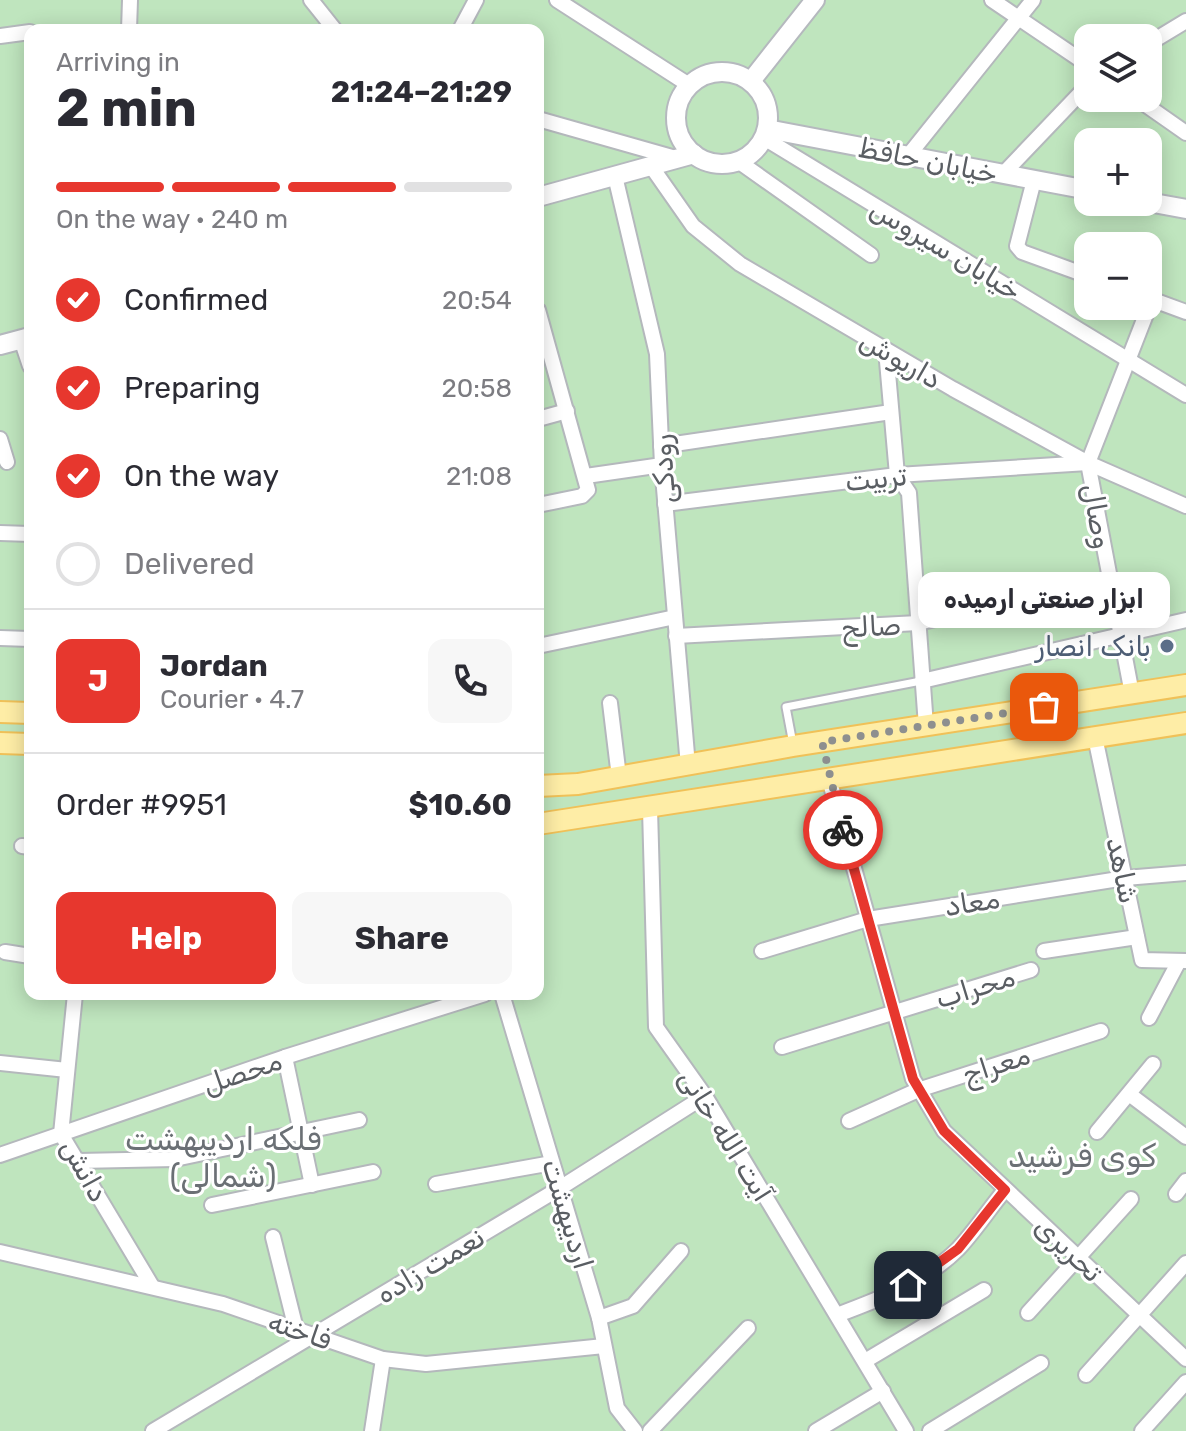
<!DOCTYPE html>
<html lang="en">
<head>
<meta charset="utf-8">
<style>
  body { margin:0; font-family:Rubik,"Noto Naskh Arabic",sans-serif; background:#f7f7f7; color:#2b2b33; height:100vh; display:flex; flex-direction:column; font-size:30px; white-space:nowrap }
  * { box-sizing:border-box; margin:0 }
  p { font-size:26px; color:#7c7c81 }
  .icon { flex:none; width:44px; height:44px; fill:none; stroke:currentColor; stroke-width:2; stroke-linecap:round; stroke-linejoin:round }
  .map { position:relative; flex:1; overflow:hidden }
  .panel { position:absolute; left:24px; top:24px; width:520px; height:976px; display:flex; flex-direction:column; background:#fff; border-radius:16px; box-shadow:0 4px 20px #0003 }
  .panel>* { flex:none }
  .controls { position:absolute; left:1074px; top:24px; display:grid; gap:16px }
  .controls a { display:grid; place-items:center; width:88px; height:88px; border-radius:16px; background:#fff; box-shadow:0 4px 20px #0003; font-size:40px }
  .pin { position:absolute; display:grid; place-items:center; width:68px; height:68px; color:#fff; margin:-34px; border-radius:16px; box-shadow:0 4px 12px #0006 }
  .courier { position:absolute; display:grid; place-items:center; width:80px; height:80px; margin:-40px; border:6px solid #e7372e; border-radius:50%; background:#fff; color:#222; box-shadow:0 2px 10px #0007 }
  .bubble { position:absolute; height:56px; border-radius:16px; background:#fff; box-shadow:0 4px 20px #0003; font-size:26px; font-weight:700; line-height:56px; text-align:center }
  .overview em { font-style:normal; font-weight:700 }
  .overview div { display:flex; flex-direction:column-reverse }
  .overview { display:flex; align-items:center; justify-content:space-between; height:136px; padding:0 32px }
  h1 { font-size:52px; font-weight:700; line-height:60px }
  .bar { display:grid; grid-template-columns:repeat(4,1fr); gap:12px 8px; align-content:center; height:96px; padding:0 32px }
  .bar i { height:10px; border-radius:6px; background:#e1e1e2 }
  .bar .active { background:#e7372e }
  .bar p { grid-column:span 4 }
  .line { display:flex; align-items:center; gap:20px; padding:0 32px; border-top:2px solid #e1e1e2 }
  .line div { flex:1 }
  .round { display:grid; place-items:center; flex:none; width:84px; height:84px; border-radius:16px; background:#f7f7f7 }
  ol { padding:0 32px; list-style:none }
  li { display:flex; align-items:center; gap:24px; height:88px }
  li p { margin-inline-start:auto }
  li .icon { padding:8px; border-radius:50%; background:#e7372e; color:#fff; stroke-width:4 }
  li:last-child { color:#7c7c81 }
  li i { width:44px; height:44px; border:4px solid #e1e1e2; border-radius:50% }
  .primary-button { display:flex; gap:16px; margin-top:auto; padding:16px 32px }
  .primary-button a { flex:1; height:92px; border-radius:16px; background:#e7372e; color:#fff; font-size:32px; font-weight:700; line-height:92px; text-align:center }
  .primary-button a+a { background:#f7f7f7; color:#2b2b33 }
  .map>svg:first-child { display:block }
</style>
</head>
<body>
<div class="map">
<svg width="1186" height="1431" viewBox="0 0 1186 1431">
  <rect width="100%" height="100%" fill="#edeae2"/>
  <!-- green -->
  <path fill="#bfe5be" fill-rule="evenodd" d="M0 0H1186V1431H0ZM30 30H538V994H30ZM1088 38H1148V98H1088ZM1088 142H1148V202H1088ZM1088 246H1148V306H1088Z"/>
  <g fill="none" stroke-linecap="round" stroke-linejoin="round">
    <defs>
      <path id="service" d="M793 744 786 707 921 681"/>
      <g id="minor">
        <path d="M311 0 335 30"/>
        <path d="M557 0 689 85"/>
        <path d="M992 0 1088 65"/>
        <path d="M129 30 130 0"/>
        <path d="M460 30 476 0"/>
        <path d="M0 36 30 32"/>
        <path d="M1148 44 1186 21"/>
        <path d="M1136 98 1186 133"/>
        <path d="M538 119 679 159"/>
        <path d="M764 138 1186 395"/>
        <path d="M908 156 1033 0"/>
        <path d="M738 161 871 255"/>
        <path d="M651 166 693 226 740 264 953 389 1088 463 1186 506"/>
        <path d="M1003 174 1088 85"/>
        <path d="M615 176 657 354 662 465 688 766"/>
        <path d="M1034 180 1017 246 1022 252 1088 276"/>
        <path d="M1148 298 1186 312"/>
        <path d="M538 310 588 490 582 496 538 505"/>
        <path d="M21 339 30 366"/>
        <path d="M886 350 897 475 909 493 926 726"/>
        <path d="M538 419 567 411"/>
        <path d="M0 439 7 462"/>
        <path d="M661 446 891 412"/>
        <path d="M586 476 662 465"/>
        <path d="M665 504 897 475 1088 463"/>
        <path d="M0 533 30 534"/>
        <path d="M676 636 918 623 1109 579"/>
        <path d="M0 638 30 639"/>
        <path d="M538 646 675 617"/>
        <path d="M922 681 1186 620"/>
        <path d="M1132 694 1088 463 1152 299"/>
        <path d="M610 703 619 777"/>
        <path d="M1095 737 1142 960 1186 961"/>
        <path d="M829 779 913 1079 944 1131 1186 1359"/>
        <path d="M650 809 656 1027 705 1096 906 1431"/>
        <path d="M22 846 30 847"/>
        <path d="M762 951 868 919 1125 878 1186 873"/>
        <path d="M1044 951 1137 937"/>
        <path d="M5 952 30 956"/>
        <path d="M75 994 61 1134 152 1286"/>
        <path d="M502 994 599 1318 617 1408 635 1431"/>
        <path d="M1149 1018 1179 961"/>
        <path d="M782 1047 1031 970"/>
        <path d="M285 1057 312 1185"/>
        <path d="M0 1063 67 1070"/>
        <path d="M1129 1094 1186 1137"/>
        <path d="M849 1121 918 1090 1101 1031"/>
        <path d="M1097 1132 1153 1064"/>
        <path d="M0 1155 285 1057 485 994"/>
        <path d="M78 1161 175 1159 359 1120"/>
        <path d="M436 1184 552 1163"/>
        <path d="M1176 1194 1186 1181"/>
        <path d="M212 1205 373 1172"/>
        <path d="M273 1237 296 1329"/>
        <path d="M0 1252 223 1304 383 1359 426 1364 604 1346"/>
        <path d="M1028 1313 1131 1199"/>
        <path d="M837 1315C880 1299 925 1282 958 1249 975 1231 989 1209 1005 1190"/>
        <path d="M599 1318 633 1306 681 1251"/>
        <path d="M865 1361 984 1290"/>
        <path d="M1086 1375 1186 1263"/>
        <path d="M153 1431 560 1188 705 1096"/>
        <path d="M372 1431 383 1359"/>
        <path d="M650 1431 748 1328"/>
        <path d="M816 1431 883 1391"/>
        <path d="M930 1431 1041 1363"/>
        <path d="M1142 1431 1186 1382"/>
      </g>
      <g id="secondary">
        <circle cx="722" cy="118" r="46"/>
        <path d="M751 81 815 0"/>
        <path d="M767 129 1088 190"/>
        <path d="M538 197 694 154"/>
        <path d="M1148 202 1186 209"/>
        <path d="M0 345 30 337"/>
      </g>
      <g id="primary">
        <path d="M0 712 30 713"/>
        <path d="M0 743 30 744"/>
        <path d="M538 786 578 784 793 746 1186 685"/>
        <path d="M538 824 1186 723"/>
      </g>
    </defs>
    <!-- service casing -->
    <use href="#service" stroke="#b4b8bc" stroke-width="11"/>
    <!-- minor casing -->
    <use href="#minor" stroke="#b4b8bc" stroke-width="18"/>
    <!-- secondary casing -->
    <use href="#secondary" stroke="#b5b9be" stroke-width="22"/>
    <!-- primary casing -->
    <use href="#primary" stroke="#f0c158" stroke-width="24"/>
    <!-- service -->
    <use href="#service" stroke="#fff" stroke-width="7"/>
    <!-- minor -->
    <use href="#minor" stroke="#fff" stroke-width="14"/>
    <!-- secondary -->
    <use href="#secondary" stroke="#fff" stroke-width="18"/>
    <!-- primary -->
    <use href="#primary" stroke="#feeda6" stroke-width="20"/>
  </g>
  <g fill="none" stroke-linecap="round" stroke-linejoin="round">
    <!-- done -->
    <path stroke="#8d8f8f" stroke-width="8" stroke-dasharray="0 14.4" d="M843 830 822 742 1044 707"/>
    <!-- route -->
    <path stroke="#e7372e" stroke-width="10" d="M843 830 913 1079 944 1131 1005 1190 958 1249 908 1285"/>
  </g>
  <!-- markers -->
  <circle fill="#5c6f8a" stroke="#fff" stroke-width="3" cx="1167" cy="646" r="8"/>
  <g text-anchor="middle" stroke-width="6" stroke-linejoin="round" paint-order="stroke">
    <!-- street labels -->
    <g font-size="28" fill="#5a5e63" stroke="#fff">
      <text transform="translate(928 160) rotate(11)" y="10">خیابان حافظ</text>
      <text transform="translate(946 249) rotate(31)" y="10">خیابان سیروس</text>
      <text transform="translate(901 359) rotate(30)" y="10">داریوش</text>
      <text transform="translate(663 469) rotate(-94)" y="10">رودکی</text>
      <text transform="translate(876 478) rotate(-6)" y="10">تربیت</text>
      <text transform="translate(1098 516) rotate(80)" y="10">وصال</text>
      <text transform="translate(871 626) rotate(-3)" y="10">صالح</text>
      <text transform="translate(1123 870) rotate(78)" y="10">شاهد</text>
      <text transform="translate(972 902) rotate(-9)" y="10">معاد</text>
      <text transform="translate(975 987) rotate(-17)" y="10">محراب</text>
      <text transform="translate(996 1064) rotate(-18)" y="10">معراج</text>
      <text transform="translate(242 1072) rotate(-19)" y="10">محصل</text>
      <text transform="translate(726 1135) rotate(58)" y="10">آیت الله خانی</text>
      <text transform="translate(85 1170) rotate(61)" y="10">دانش</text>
      <text transform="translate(568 1214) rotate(73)" y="10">اردیبهشت</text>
      <text transform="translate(1069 1249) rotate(43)" y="10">تحریری</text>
      <text transform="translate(430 1265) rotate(-31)" y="10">نعمت زاده</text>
      <text transform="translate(300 1330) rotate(19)" y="10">فاخته</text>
    </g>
    <!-- service labels -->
    <g font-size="28" fill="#4e5e75" stroke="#fff" text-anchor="end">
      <text x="1151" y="656">بانک انصار</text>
    </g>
    <!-- quarter labels -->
    <g font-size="32" fill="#6b7075" stroke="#fff">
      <text x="223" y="1150">فلکه اردیبهشت<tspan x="223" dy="37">(شمالی)</tspan></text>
      <text x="1082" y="1167">کوی فرشید</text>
    </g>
  </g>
</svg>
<div class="controls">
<a><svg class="icon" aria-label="layers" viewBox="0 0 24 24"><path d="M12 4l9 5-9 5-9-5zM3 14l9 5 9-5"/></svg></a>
<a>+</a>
<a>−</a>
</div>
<div class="pin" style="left:1044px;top:707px;background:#ea580c"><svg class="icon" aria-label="bag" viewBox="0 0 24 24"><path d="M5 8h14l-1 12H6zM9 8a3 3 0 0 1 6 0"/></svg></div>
<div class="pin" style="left:908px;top:1285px;background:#1f2937"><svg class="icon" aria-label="home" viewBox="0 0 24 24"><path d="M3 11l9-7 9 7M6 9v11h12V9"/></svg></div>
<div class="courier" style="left:843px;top:830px"><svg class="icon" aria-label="bike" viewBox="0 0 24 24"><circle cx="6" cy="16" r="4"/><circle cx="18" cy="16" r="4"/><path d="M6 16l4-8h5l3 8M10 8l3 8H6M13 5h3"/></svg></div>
<div class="bubble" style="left:918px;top:572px;width:252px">ابزار صنعتی ارمیده</div>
<section class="panel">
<div class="overview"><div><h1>2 min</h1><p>Arriving in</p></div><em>21:24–21:29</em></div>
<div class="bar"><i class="active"></i><i class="active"></i><i class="active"></i><i></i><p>On the way · 240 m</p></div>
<ol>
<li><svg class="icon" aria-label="check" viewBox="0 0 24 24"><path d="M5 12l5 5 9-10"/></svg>Confirmed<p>20:54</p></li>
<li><svg class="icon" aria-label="check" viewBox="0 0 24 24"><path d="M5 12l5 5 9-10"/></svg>Preparing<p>20:58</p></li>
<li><svg class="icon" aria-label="check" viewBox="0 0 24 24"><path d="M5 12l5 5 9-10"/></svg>On the way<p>21:08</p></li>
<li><i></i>Delivered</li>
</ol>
<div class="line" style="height:144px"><b class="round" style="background:#e7372e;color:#fff">J</b><div><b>Jordan</b><p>Courier · 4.7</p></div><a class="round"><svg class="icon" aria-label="phone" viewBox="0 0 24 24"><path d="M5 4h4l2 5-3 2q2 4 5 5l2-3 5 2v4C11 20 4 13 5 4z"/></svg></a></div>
<div class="line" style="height:104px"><div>Order #9951</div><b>$10.60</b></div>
<div class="primary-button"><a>Help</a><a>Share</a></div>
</section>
</div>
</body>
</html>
